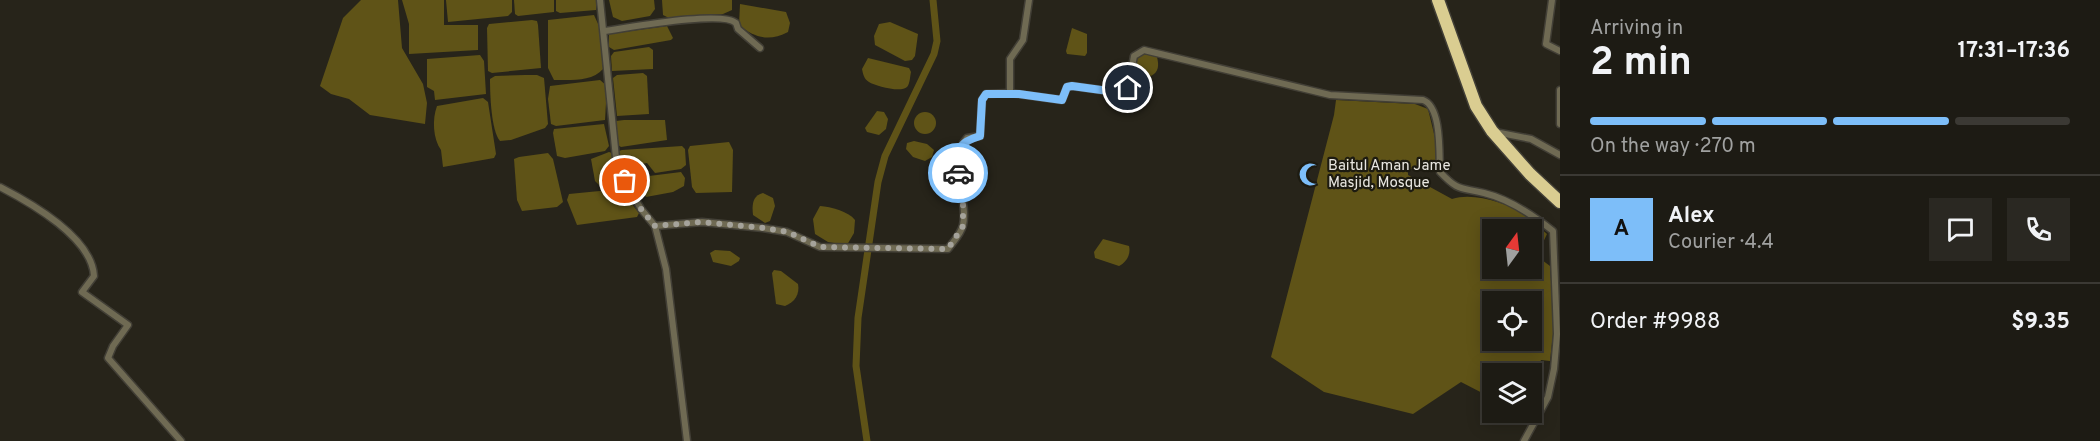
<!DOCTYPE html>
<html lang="en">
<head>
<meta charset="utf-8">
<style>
  body { margin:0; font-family:Overpass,sans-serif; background:#2a2822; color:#f1f3f6; height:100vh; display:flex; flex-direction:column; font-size:22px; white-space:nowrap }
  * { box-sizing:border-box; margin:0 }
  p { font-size:20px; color:#a0a1a0 }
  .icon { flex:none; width:33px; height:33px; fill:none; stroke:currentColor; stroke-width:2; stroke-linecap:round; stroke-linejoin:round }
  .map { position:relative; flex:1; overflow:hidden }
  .sheet { display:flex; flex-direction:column; background:#1d1b14; width:540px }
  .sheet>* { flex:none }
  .needle { width:39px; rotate:15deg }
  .buttons { position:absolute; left:1482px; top:219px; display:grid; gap:12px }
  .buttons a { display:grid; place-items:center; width:60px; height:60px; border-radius:0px; background:#1d1b14; box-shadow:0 3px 15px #0003,0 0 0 2px #3b3934; font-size:30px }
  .pin { position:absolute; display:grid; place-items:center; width:51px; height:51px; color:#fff; margin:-26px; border:3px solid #fff; border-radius:50%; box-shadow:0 2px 6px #0007 }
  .courier { position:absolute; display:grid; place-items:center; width:60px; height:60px; margin:-30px; border:4px solid #7dbef9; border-radius:50%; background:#fff; color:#222; box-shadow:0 2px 8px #0007 }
  .summary em { font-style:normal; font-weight:700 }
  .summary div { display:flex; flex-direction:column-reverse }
  .summary { display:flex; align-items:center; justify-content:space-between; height:102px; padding:0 30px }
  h1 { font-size:39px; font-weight:700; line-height:45px }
  .bar { display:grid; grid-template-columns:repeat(4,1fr); gap:9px 6px; align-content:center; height:72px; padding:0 30px }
  .bar i { height:8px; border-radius:4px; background:#3b3934 }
  .bar .current { background:#7dbef9 }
  .bar p { grid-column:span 4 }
  .line { display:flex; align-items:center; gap:15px; padding:0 30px; border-top:2px solid #3b3934 }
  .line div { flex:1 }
  .round { display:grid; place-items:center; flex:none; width:63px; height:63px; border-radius:0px; background:#2a2822 }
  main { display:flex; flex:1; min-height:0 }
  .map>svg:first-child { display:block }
</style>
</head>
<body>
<main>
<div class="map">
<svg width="1560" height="441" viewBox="0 0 1560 441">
  <rect width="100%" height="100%" fill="#27241a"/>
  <!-- water -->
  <g fill="#5f5317" fill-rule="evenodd">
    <path d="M361 0H398L402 48 423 84 427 103 425 124 370 115 349 99 331 94 320 86 343 18Z"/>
    <path d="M402 0H444V25H478V50L409 54V24Z"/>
    <path d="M446 0H512V12L508 16 448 22Z"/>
    <path d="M514 0H554V12L518 16 515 14Z"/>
    <path d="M556 0H596V10L560 13 556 11Z"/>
    <path d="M609 0H654L655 9 650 16 622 21 613 17Z"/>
    <path d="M662 0H732V10L723 14 669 18 663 15Z"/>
    <path d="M740 4 786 12 790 23 788 32C769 42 755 38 739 25Z"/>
    <path d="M594 15 599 26 603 69C592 82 569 80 554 80L548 68V20Z"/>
    <path d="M532 20 537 21 538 25 541 68 492 73 488 71 487 28 489 24Z"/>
    <path d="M890 22 918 34 915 56 912 60 905 61 875 45 874 36 879 24Z"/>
    <path d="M667 26 673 38 671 40 614 50 609 47V34Z"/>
    <path d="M1072 28 1087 34V53L1085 56 1067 54 1066 51Z"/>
    <path d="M649 47 653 50V69L612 71 611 56 614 52Z"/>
    <path d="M1140 53 1157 57C1159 65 1159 72 1151 76L1134 70 1136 56Z"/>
    <path d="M480 55 484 61 486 94 435 100 434 91 427 87V59Z"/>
    <path d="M868 58 909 68 911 72C910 76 910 84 907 87 901 93 875 86 869 82 864 79 863 74 862 69Z"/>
    <path d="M643 73 647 76 649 114 617 116 613 78 617 75Z"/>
    <path d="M525 75H537L544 78 548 124 545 128 511 140 500 141C491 131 490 93 490 79L495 76Z"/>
    <path d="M600 80 607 86 605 120 556 126 551 124 548 99 550 86Z"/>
    <path d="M483 98 488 102 496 154 494 158 443 167 441 150C433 139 432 119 437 106Z"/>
    <path d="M1336 100 1415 104 1428 109 1436 142V160L1408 170V175L1452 199C1474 192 1506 203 1526 215 1533 219 1540 228 1547 234L1539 251 1542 260 1550 266 1554 325 1550 361 1541 360 1535 381 1538 383 1532 406V374H1492V398L1461 382 1413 414 1324 392 1271 357 1334 115ZM1492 230H1532V268H1492ZM1492 302H1532V340H1492Z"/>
    <path d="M877 111 884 112 888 119 886 129 879 135 867 132 865 128Z"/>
    <circle cx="925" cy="123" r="11"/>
    <path d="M624 120H665L667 140 621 147 618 145 615 123 616 121Z"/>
    <path d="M604 124 609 146 605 151 565 158 557 156 553 133 554 129Z"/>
    <path d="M914 141 927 144 934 150 932 157 925 161 913 157 906 149 907 143Z"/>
    <path d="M729 142 733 150 732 192 696 193 692 187 688 150 690 146Z"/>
    <path d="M682 146 685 149 686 165 681 169 655 173 647 163 625 167 619 162V151L622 150Z"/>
    <path d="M609 152 612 153 620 182 616 185 600 186 595 181 591 159Z"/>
    <path d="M548 153 553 159 563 202 557 207 522 211 517 200 514 159 519 157Z"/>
    <path d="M681 172 685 178 684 186 673 192 646 197 638 182 641 177Z"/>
    <path d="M620 189 639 213 637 217 577 225 567 200 569 194Z"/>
    <path d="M763 193 773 198 775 206 770 221 765 223 753 215C752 205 752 196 763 193Z"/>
    <path d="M820 206C831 207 848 211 855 220L854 233 847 245 828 242 815 234 813 219Z"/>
    <path d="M1103 239 1129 246C1131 254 1127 262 1119 266L1095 258 1094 252Z"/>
    <path d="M715 250 730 251 740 258 739 261 731 266 713 262 710 253Z"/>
    <path d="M774 270 781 271 798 284C800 294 795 302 785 306L776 304 772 273Z"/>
  </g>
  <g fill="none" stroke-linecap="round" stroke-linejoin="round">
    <!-- canal -->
    <path stroke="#5f5317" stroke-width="7" d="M867 441 856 366 858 318 878 182 885 156 934 54 937 41 933 0"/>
    <defs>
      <g id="street">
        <path d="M600 0 616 158 625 181 641 209 655 226 666 269 687 441"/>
        <path d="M1552 0 1546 44 1560 51"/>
        <path d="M604 31C627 28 722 10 736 23L738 29 760 48"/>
        <path d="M1560 90V124"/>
        <path d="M1010 93V59L1023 40 1029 0"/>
        <path d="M1495 132 1531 139 1560 155"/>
        <path d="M0 187C31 203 92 238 94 276L82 292 128 325 113 346 108 358 181 441"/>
        <path d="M655 226 702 222 763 228 787 232 820 247 948 249C953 242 961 234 963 225 969 198 945 162 967 138L980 136 982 100 986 94 1010 93 1062 100 1067 87 1072 86 1123 93 1128 88 1134 56 1144 50 1330 95 1423 100C1442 107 1439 154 1440 172 1459 192 1460 187 1484 193 1509 199 1533 215 1553 231L1557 334 1554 369 1548 397 1524 441"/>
      </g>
      <path id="highway" d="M1438 0 1476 106 1492 131 1530 174 1560 202"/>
    </defs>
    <!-- street casing -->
    <use href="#street" stroke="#423f36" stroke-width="9"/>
    <!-- highway casing -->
    <use href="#highway" stroke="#423f36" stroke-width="15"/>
    <!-- street -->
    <use href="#street" stroke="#6f6a53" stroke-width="6"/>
    <!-- highway -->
    <use href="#highway" stroke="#dacd91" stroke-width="12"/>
  </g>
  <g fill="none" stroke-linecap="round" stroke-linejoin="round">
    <!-- done -->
    <path stroke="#a5a39b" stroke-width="6" stroke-dasharray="0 10.8" d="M625 181 641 209 655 226 702 222 764 228 788 232 820 247 948 249 963 226V204L958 173"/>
    <!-- route -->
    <path stroke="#7dbef9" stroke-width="8" d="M958 173C960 148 955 144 980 136L982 100 986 94H1019L1062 100 1067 87 1072 86 1123 93 1128 88"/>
  </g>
  <!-- icons -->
  <defs>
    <symbol id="mosque-bare" viewBox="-9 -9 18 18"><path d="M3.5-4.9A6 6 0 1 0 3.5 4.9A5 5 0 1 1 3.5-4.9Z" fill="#7dbef9" stroke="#1d1b11" stroke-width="2.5" paint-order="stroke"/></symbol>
  </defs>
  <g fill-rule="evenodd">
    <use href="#mosque-bare" x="1294" y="158" width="33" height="33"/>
  </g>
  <g text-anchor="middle" stroke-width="4.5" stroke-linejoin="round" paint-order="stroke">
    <!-- poi labels -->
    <g font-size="15" fill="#e9e7e1" stroke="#1d1b11" text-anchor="start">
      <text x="1328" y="170">Baitul Aman Jame<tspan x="1328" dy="17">Masjid, Mosque</tspan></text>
    </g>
  </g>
</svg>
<div class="buttons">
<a><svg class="needle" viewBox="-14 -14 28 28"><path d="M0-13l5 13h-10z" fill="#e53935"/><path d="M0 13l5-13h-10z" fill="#a0a1a0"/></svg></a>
<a><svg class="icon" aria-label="locate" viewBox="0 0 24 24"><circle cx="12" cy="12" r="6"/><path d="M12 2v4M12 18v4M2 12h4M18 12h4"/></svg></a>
<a><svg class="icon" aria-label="layers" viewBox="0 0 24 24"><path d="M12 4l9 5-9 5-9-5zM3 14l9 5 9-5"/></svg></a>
</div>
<div class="pin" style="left:625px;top:181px;background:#ea580c"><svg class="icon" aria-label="bag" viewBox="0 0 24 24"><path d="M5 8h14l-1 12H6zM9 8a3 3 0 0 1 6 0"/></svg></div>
<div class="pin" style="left:1128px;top:88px;background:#1f2937"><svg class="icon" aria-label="home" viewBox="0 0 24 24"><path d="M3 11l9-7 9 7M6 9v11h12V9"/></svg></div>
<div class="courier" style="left:958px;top:173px"><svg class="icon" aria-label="car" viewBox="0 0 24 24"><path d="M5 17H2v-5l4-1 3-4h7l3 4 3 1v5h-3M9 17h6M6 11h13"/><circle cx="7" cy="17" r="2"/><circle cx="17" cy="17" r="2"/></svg></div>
</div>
<section class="sheet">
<div class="summary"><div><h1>2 min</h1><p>Arriving in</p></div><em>17:31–17:36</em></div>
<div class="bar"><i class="current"></i><i class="current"></i><i class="current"></i><i></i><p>On the way · 270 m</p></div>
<div class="line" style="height:108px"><b class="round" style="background:#7dbef9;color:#111">A</b><div><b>Alex</b><p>Courier · 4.4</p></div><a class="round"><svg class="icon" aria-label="chat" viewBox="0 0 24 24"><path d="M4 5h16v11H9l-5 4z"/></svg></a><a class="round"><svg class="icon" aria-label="phone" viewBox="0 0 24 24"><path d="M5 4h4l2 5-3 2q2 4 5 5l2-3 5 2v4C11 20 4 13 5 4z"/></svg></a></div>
<div class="line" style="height:78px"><div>Order #9988</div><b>$9.35</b></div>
</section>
</main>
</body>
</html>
